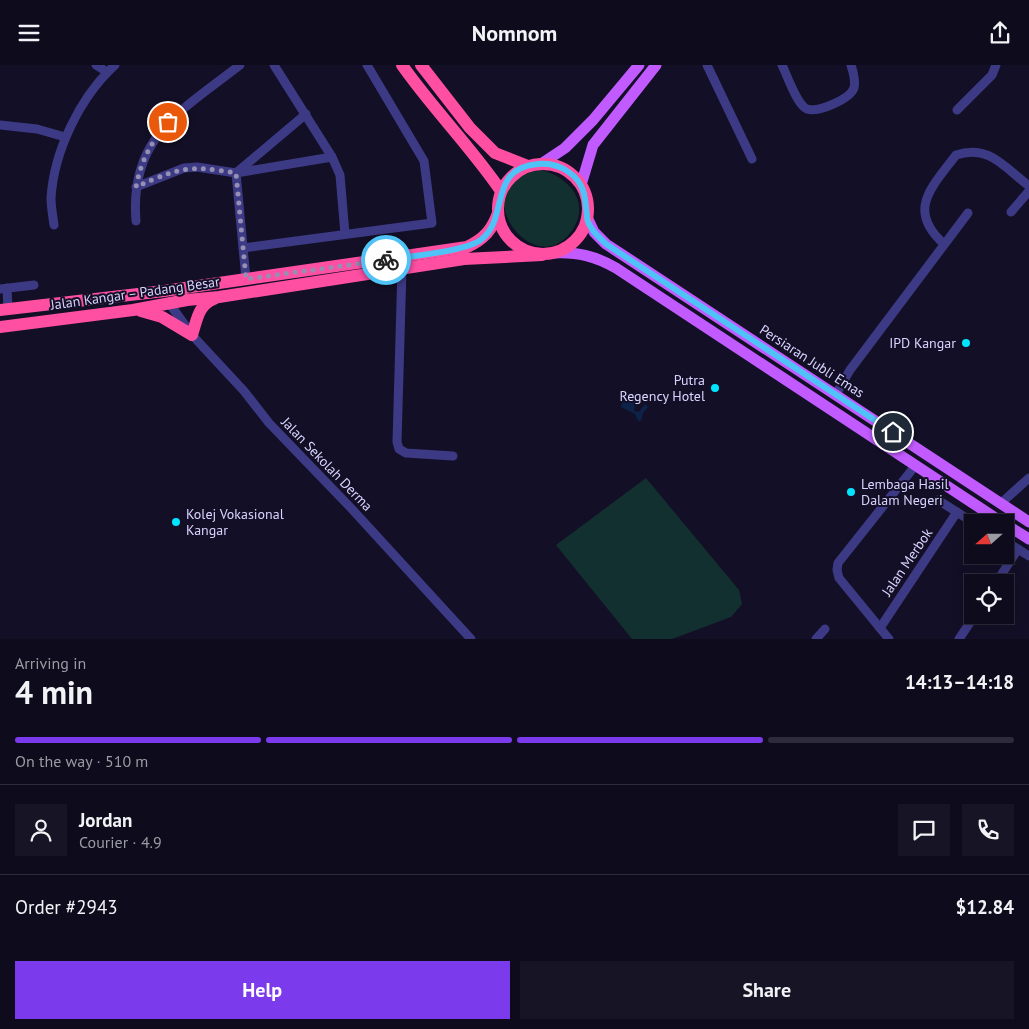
<!DOCTYPE html>
<html lang="en">
<head>
<meta charset="utf-8">
<style>
  body { margin:0; font-family:"PT Sans",sans-serif; background:#171425; color:#f1f3f6; height:100vh; display:flex; flex-direction:column; font-size:19px; white-space:nowrap }
  * { box-sizing:border-box; margin:0 }
  p { font-size:16px; color:#9b9ba3 }
  .icon { flex:none; width:28px; height:28px; fill:none; stroke:currentColor; stroke-width:2; stroke-linecap:round; stroke-linejoin:round }
  .map { position:relative; height:574px; overflow:hidden }
  .sheet { display:flex; flex-direction:column; background:#0e0b1c; flex:1 }
  .sheet>* { flex:none }
  .needle { width:32px; rotate:249deg }
  .buttons { position:absolute; left:964px; top:449px; display:grid; gap:10px }
  .buttons a { display:grid; place-items:center; width:50px; height:50px; border-radius:0px; background:#0e0b1c; box-shadow:0 2px 12px #0003,0 0 0 1px #2e2b3b; font-size:25px }
  .pin { position:absolute; display:grid; place-items:center; width:42px; height:42px; color:#fff; margin:-21px; border:2px solid #fff; border-radius:50%; box-shadow:0 1px 5px #0007 }
  .courier { position:absolute; display:grid; place-items:center; width:50px; height:50px; margin:-25px; border:4px solid #4fc3f7; border-radius:50%; background:#fff; color:#222; box-shadow:0 1px 6px #0007 }
  .head em { font-style:normal; font-weight:700 }
  .head div { display:flex; flex-direction:column-reverse }
  .head { display:flex; align-items:center; justify-content:space-between; height:85px; padding:0 15px }
  h1 { font-size:32px; font-weight:700; line-height:38px }
  .bar { display:grid; grid-template-columns:repeat(4,1fr); gap:8px 5px; align-content:center; height:60px; padding:0 15px }
  .bar i { height:6px; border-radius:4px; background:#2e2b3b }
  .bar .current { background:#7c3aed }
  .bar p { grid-column:span 4 }
  .line { display:flex; align-items:center; gap:12px; padding:0 15px; border-top:1px solid #2e2b3b }
  .line div { flex:1 }
  .round { display:grid; place-items:center; flex:none; width:52px; height:52px; border-radius:0px; background:#171425 }
  .primary-button { display:flex; gap:10px; margin-top:auto; padding:10px 15px }
  .primary-button a { flex:1; height:58px; border-radius:0px; background:#7c3aed; color:#fff; font-size:20px; font-weight:700; line-height:58px; text-align:center }
  .primary-button a+a { background:#171425; color:#f1f3f6 }
  header { display:flex; justify-content:space-between; align-items:center; height:65px; padding:0 15px; background:#0e0b1c; font-size:22px; font-weight:700 }
  .map>svg:first-child { display:block }
</style>
</head>
<body>
<header><svg class="icon" aria-label="menu" viewBox="0 0 24 24"><path d="M4 6h16M4 12h16M4 18h16"/></svg>Nomnom<svg class="icon" aria-label="share" viewBox="0 0 24 24"><path d="M12 15V3M7 8l5-5 5 5M5 13v7h14v-7"/></svg></header>
<div class="map">
<svg width="1029" height="574" viewBox="0 0 1029 574">
  <rect width="100%" height="100%" fill="#130f26"/>
  <!-- green -->
  <g fill="#12302f">
    <path d="M541 105C567 111 591 136 573 164 535 223 458 116 541 105Z"/>
    <path d="M646 413 739 525 742 539 731 552 672 574H632L556 480Z"/>
  </g>
  <!-- water -->
  <path fill="#0c2248" d="M636 327 641 330 642 334 635 339 634 346 639 347 645 339 648 342 643 348 641 356H638L635 349 621 342 622 337Z"/>
  <g fill="none" stroke-linecap="round" stroke-linejoin="round">
    <!-- minor -->
    <g stroke="#3d3a85" stroke-width="9">
      <path d="M96 0 107 7"/>
      <path d="M274 0 332 92 340 110 345 169"/>
      <path d="M707 0 752 94"/>
      <path d="M782 0C787 10 797 40 807 44 818 48 850 34 854 23 856 15 853 7 851 0"/>
      <path d="M957 45 992 10 996 0"/>
      <path d="M0 60 37 64 65 72"/>
      <path d="M236 108 246 214"/>
      <path d="M236 108 306 49"/>
      <path d="M136 122 184 103 197 102 236 108 332 92"/>
      <path d="M1011 147 1029 126"/>
      <path d="M136 156C129 72 181 46 240 0"/>
      <path d="M54 160C53 152 51 142 51 133 54 86 80 32 115 0"/>
      <path d="M944 179C906 145 932 122 956 90 989 79 1004 102 1029 121"/>
      <path d="M243 183 432 158 424 96 367 0"/>
      <path d="M402 203 397 377 399 384 406 388 453 391"/>
      <path d="M7 223 8 244"/>
      <path d="M0 224 34 220"/>
      <path d="M169 238 192 270 244 326 269 358 350 442 471 574"/>
      <path d="M836 329 850 305 968 148"/>
      <path d="M938 435 974 458"/>
      <path d="M1000 439 1029 413"/>
      <path d="M1005 476 1029 491"/>
      <path d="M996 518 1018 484"/>
      <path d="M880 563 957 447"/>
      <path d="M816 574 825 564"/>
      <path d="M889 574 839 513 837 505 838 498 915 401"/>
      <path d="M959 574 975 550"/>
    </g>
    <!-- major -->
    <g stroke="#c25bff" stroke-width="11">
      <path d="M541 99 565 83 593 55 639 0"/>
      <path d="M581 120 593 80 656 0"/>
      <path d="M587 152 594 167 606 179 1029 457"/>
      <path d="M554 188C578 187 595 191 616 203L1003 458"/>
      <path d="M1005 459 1029 474"/>
    </g>
    <!-- highway -->
    <g stroke="#ff4fa3" stroke-width="12">
      <path d="M402 0C433 44 471 82 501 126"/>
      <path d="M421 0 470 63 495 88 528 101"/>
      <circle cx="543" cy="144" r="45"/>
      <path d="M0 245 164 226 467 182C484 174 492 165 498 148"/>
      <path d="M141 246 162 252 192 270C197 255 198 240 214 234"/>
      <path d="M0 262 133 245 187 235 219 232 464 194 542 190"/>
    </g>
  </g>
  <g fill="none" stroke-linecap="round" stroke-linejoin="round">
    <!-- done -->
    <path stroke="#948fb3" stroke-width="5" stroke-dasharray="0 9" d="M168 57C151 77 141 96 136 122 181 102 188 100 236 108L246 214 386 195"/>
    <!-- route -->
    <path stroke="#4fc3f7" stroke-width="6" d="M386 195C408 191 466 187 482 174 509 152 488 103 538 99 550 98 561 101 570 108 586 120 585 134 587 152 588 163 599 172 606 179L893 367"/>
  </g>
  <!-- markers -->
  <g fill="#00e5ff" stroke="#130f26" stroke-width="2">
    <circle cx="966" cy="278" r="5"/>
    <circle cx="715" cy="323" r="5"/>
    <circle cx="851" cy="427" r="5"/>
    <circle cx="176" cy="457" r="5"/>
  </g>
  <g text-anchor="middle" stroke-width="4" stroke-linejoin="round" paint-order="stroke">
    <!-- street labels -->
    <g font-size="14" fill="#d9d4ff" stroke="#130f26">
      <text transform="translate(135 228) rotate(-8)" y="5">Jalan Kangar – Padang Besar</text>
      <text transform="translate(812 296) rotate(33)" y="5">Persiaran Jubli Emas</text>
      <text transform="translate(327 399) rotate(46)" y="5">Jalan Sekolah Derma</text>
      <text transform="translate(907 497) rotate(-56)" y="5">Jalan Merbok</text>
    </g>
    <!-- poi labels -->
    <g font-size="14" fill="#d9d4ff" stroke="#130f26" text-anchor="end">
      <text x="956" y="283">IPD Kangar</text>
      <text x="705" y="320">Putra<tspan x="705" dy="16">Regency Hotel</tspan></text>
      <text x="861" y="424" text-anchor="start">Lembaga Hasil<tspan x="861" dy="16">Dalam Negeri</tspan></text>
      <text x="186" y="454" text-anchor="start">Kolej Vokasional<tspan x="186" dy="16">Kangar</tspan></text>
    </g>
  </g>
</svg>
<div class="buttons">
<a><svg class="needle" viewBox="-14 -14 28 28"><path d="M0-13l5 13h-10z" fill="#e53935"/><path d="M0 13l5-13h-10z" fill="#9b9ba3"/></svg></a>
<a><svg class="icon" aria-label="locate" viewBox="0 0 24 24"><circle cx="12" cy="12" r="6"/><path d="M12 2v4M12 18v4M2 12h4M18 12h4"/></svg></a>
</div>
<div class="pin" style="left:168px;top:57px;background:#ea580c"><svg class="icon" aria-label="bag" viewBox="0 0 24 24"><path d="M5 8h14l-1 12H6zM9 8a3 3 0 0 1 6 0"/></svg></div>
<div class="pin" style="left:893px;top:367px;background:#1f2937"><svg class="icon" aria-label="home" viewBox="0 0 24 24"><path d="M3 11l9-7 9 7M6 9v11h12V9"/></svg></div>
<div class="courier" style="left:386px;top:195px"><svg class="icon" aria-label="bike" viewBox="0 0 24 24"><circle cx="6" cy="16" r="4"/><circle cx="18" cy="16" r="4"/><path d="M6 16l4-8h5l3 8M10 8l3 8H6M13 5h3"/></svg></div>
</div>
<section class="sheet">
<div class="head"><div><h1>4 min</h1><p>Arriving in</p></div><em>14:13–14:18</em></div>
<div class="bar"><i class="current"></i><i class="current"></i><i class="current"></i><i></i><p>On the way · 510 m</p></div>
<div class="line" style="height:90px"><a class="round"><svg class="icon" aria-label="person" viewBox="0 0 24 24"><circle cx="12" cy="8" r="4"/><path d="M4 21q1-7 8-7t8 7"/></svg></a><div><b>Jordan</b><p>Courier · 4.9</p></div><a class="round"><svg class="icon" aria-label="chat" viewBox="0 0 24 24"><path d="M4 5h16v11H9l-5 4z"/></svg></a><a class="round"><svg class="icon" aria-label="phone" viewBox="0 0 24 24"><path d="M5 4h4l2 5-3 2q2 4 5 5l2-3 5 2v4C11 20 4 13 5 4z"/></svg></a></div>
<div class="line" style="height:65px"><div>Order #2943</div><b>$12.84</b></div>
<div class="primary-button"><a>Help</a><a>Share</a></div>
</section>
</body>
</html>
